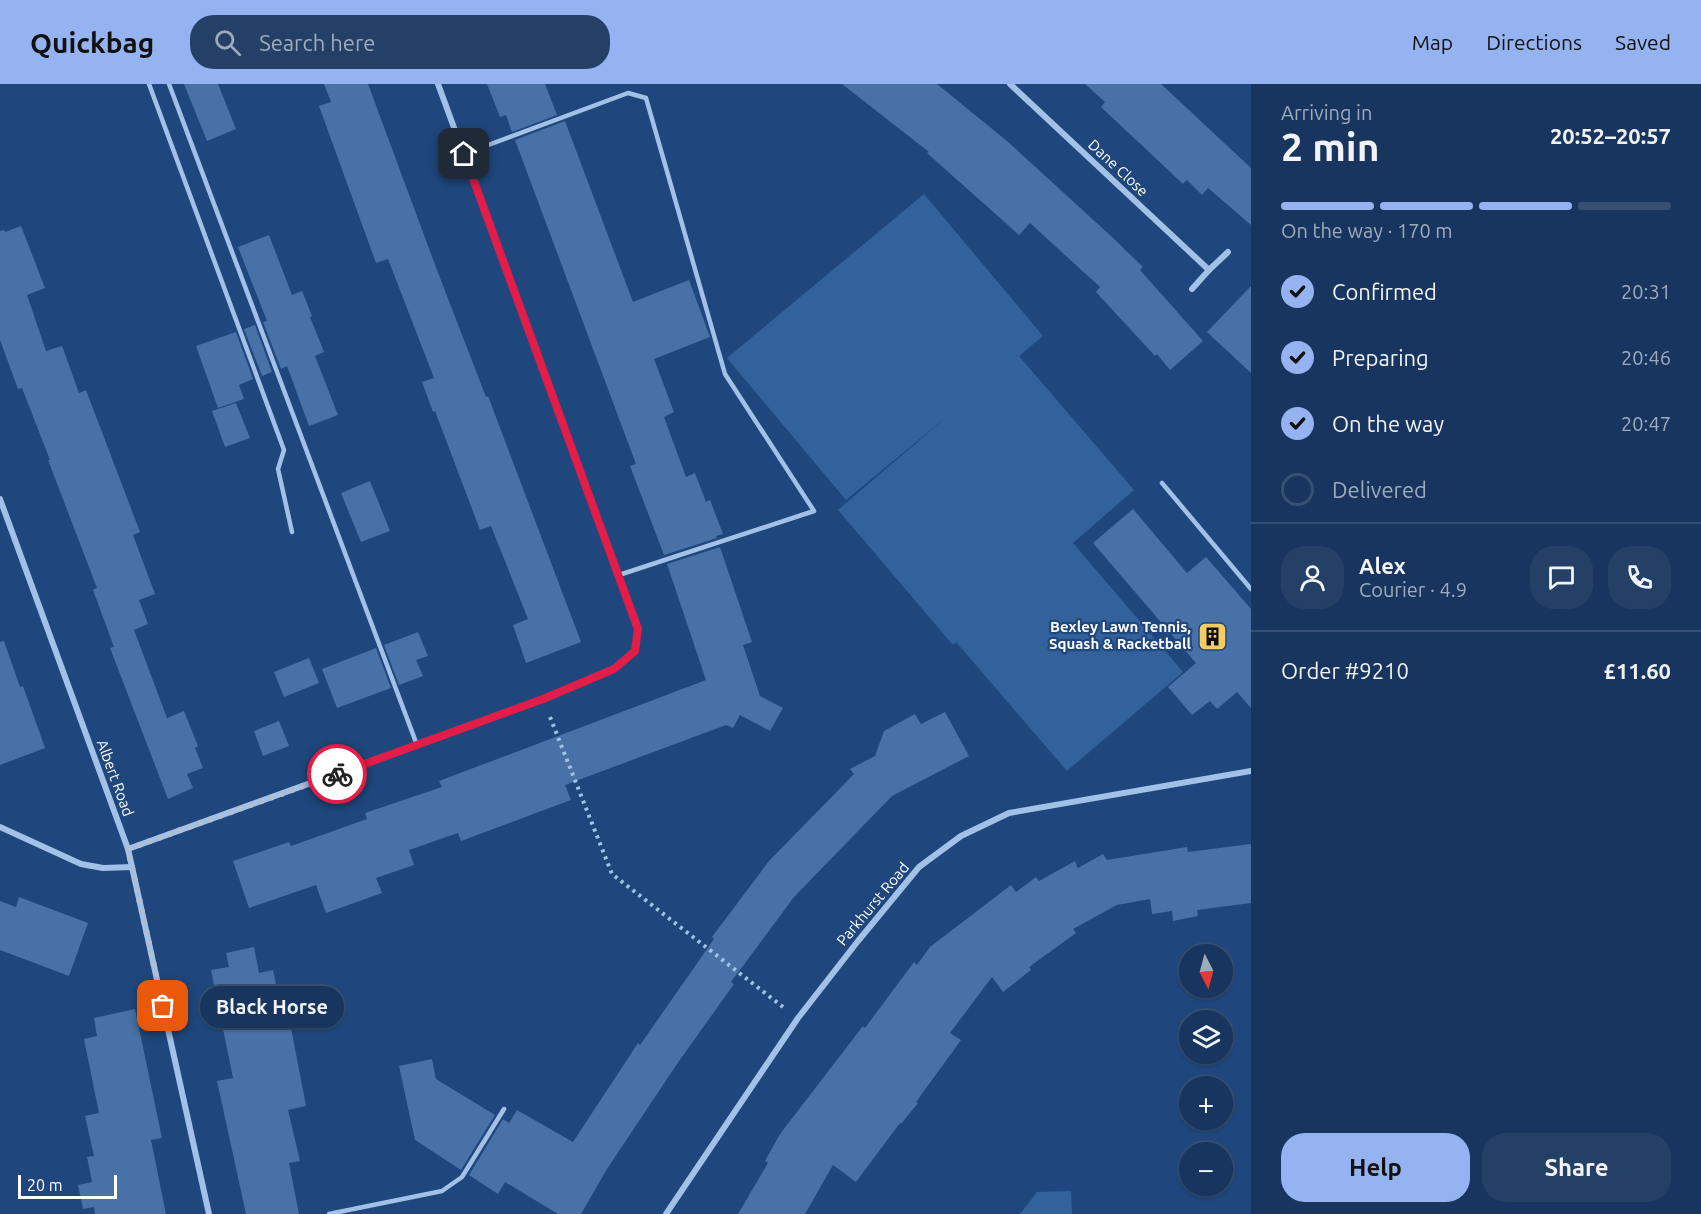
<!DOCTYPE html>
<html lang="en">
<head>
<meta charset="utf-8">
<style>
  body { margin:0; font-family:Ubuntu,sans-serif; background:#244067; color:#f1f3f6; height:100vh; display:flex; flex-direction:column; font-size:22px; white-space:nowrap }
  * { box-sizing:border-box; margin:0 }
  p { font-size:20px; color:#9eabbc }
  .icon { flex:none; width:33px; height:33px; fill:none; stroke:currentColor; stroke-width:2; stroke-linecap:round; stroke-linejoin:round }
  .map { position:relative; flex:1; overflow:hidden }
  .drawer { display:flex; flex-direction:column; background:#17355e; width:450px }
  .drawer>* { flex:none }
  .needle { width:39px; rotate:174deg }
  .buttons { position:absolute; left:1179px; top:860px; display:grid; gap:12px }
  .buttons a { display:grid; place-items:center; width:54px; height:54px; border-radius:50%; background:#17355e; box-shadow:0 2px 4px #0004,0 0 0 2px #365073; font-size:30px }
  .scale { position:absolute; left:18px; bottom:15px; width:99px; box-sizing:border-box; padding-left:6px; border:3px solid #fff; border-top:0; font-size:16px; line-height:21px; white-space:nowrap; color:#fff; -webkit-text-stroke:4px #1f477d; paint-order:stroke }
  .pin { position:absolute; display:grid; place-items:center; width:51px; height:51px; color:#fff; margin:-26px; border-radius:12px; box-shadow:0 3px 9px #0006 }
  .courier { position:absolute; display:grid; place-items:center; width:60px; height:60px; margin:-30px; border:4px solid #e11d48; border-radius:50%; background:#fff; color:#222; box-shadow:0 2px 8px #0007 }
  .bubble { position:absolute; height:42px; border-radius:21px; background:#17355e; box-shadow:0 2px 4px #0004,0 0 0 2px #365073; font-size:20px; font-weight:700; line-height:42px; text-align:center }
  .headline em { font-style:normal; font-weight:700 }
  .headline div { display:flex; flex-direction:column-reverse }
  .headline { display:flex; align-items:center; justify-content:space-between; height:102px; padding:0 30px }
  h1 { font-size:39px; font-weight:700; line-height:45px }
  .bar { display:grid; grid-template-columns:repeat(4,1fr); gap:9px 6px; align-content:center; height:72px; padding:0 30px }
  .bar i { height:8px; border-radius:4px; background:#365073 }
  .bar .active { background:#95b2f1 }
  .bar p { grid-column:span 4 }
  .line { display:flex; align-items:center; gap:15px; padding:0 30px; border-top:2px solid #365073 }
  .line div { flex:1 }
  .round { display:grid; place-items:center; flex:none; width:63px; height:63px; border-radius:24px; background:#244067 }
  ol { padding:0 30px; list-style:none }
  li { display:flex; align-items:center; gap:18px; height:66px }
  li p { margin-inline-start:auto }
  li .icon { padding:6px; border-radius:50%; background:#95b2f1; color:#111; stroke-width:4 }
  li:last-child { color:#9eabbc }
  li i { width:33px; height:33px; border:3px solid #365073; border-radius:50% }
  .button { display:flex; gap:12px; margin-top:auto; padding:12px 30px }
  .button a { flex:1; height:69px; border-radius:24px; background:#95b2f1; color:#111; font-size:24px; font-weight:700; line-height:69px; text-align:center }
  .button a+a { background:#244067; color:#f1f3f6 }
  header { display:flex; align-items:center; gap:36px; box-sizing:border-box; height:84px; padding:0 30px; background:#95b2f1; color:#111 }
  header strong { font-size:28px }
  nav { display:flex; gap:33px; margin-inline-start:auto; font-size:21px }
  .search { width:420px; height:54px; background:#244067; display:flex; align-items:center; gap:15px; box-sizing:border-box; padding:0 21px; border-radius:24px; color:#9eabbc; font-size:22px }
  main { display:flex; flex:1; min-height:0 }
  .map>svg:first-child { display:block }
</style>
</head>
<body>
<header>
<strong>Quickbag</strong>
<div class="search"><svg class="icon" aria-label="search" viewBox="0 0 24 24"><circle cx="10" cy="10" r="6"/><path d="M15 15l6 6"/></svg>Search here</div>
<nav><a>Map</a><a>Directions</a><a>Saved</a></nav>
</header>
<main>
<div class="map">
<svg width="1251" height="1130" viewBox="0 0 1251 1130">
  <rect width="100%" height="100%" fill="#1f477d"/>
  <!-- green -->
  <g fill="#32619c">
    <path d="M924 110 1043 252 1019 272 1134 406 1073 459 1183 588 1067 687 956 558 953 561 838 426 950 330 846 416 727 274Z"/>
    <path d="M1071 1107 1072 1130H1020L1037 1108Z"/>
  </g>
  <!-- building -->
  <g fill="#4871a7">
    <path d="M184 0H218L236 45 207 57Z"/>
    <path d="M324 0H368L437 186 486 313 488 312 581 558 526 579 513 541 528 535 491 442 480 446 435 327 433 328 422 298 434 294 388 175 376 179 319 22 331 18Z"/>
    <path d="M487 0H545L557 31 512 48 506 31 500 33Z"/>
    <path d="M842 0H937L1007 57 1112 153 1143 183 1140 186 1203 257 1170 286 1157 270 1155 272 1096 208 1100 203 1030 139 1019 151 927 69 929 68Z"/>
    <path d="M1085 0H1161L1251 84V141L1208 104 1202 111 1187 96 1183 100 1101 23 1105 18Z"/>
    <path d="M565 37 633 218 689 196 710 253 654 275 674 328 664 333 686 393 695 389 706 418 710 416 723 450 716 452 717 454 664 471 630 382 636 380 515 56Z"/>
    <path d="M21 142 45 204 27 211 46 267 62 262 79 309 86 306 140 448 133 451 155 510 139 516 148 540 134 546 167 634 184 627 198 662 195 664 203 684 187 690 193 704 168 715 110 564 114 563 93 506 97 504 48 376H50L22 304 18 305 0 256V147L4 146 5 148Z"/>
    <path d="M269 151 292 211 302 207 312 232 310 233 324 268 315 272 338 331 309 342 287 282 281 285 263 238 267 237 238 163Z"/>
    <path d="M1251 202V289L1207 248Z"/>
    <path d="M255 241 272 288 262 292 244 245Z"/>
    <path d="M236 248 253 295 239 301 244 315 218 324 196 262Z"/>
    <path d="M236 319 250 354 225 363 212 327Z"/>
    <path d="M370 397 390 447 361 458 341 409Z"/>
    <path d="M1133 425 1187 489 1206 473 1251 525V624L1237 608 1217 625 1210 617 1192 631 1168 603 1196 579 1093 459Z"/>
    <path d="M720 463 752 558 743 561 760 612 783 624 770 647 740 631 733 644 726 641 565 701 571 716 461 757 458 749 409 766 414 781 376 794 382 809 326 829 316 801 249 824 233 777 289 758 291 762 367 735 365 729 442 703 439 697 706 596 667 480Z"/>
    <path d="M418 548 428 572 416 576 423 592 399 601 384 561Z"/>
    <path d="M4 557 20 603 23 602 45 664 0 681V558Z"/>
    <path d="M376 564 391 604 337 624 322 585Z"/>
    <path d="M309 574 319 599 284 613 274 588Z"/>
    <path d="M945 628 969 672 892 712 794 813 731 898 734 900 677 980 607 1085 581 1130H558L505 1098 498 1110 469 1091 503 1035 509 1039 517 1026 573 1058 638 959 640 961 714 855 712 853 769 777 854 690 850 685 875 672 884 647 915 630 921 640Z"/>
    <path d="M279 637 289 662 263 672 254 647Z"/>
    <path d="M1251 760V819L1197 826 1198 832 1173 837 1172 827 1152 830 1150 815 1117 821 1073 845 1076 849 1029 883 1031 886 1003 908 992 893 950 949 961 956 916 1018 918 1019 901 1040 900 1039 856 1098 833 1081 805 1130H738L768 1079 765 1077 780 1050 863 942 865 944 914 878 917 881 930 863 1011 801 1016 808 1036 793 1039 797 1075 777 1078 784 1103 770 1107 776 1187 763 1188 768Z"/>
    <path d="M19 813 88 839 69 892 0 866V817L16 823Z"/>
    <path d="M254 863 259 889 273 886 282 929 288 928 306 1022 288 1026 300 1077 289 1079 299 1130H246L217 997 233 994 211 886 229 883 226 869Z"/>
    <path d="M135 925 162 1054 151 1056 166 1130H95L94 1123 83 1125 78 1101 92 1098 87 1073 94 1072 85 1032 99 1029 84 955 97 952 94 934Z"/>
    <path d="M432 975 436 995 495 1031 461 1086 415 1056 399 982Z"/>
  </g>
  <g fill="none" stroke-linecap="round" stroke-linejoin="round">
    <!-- path -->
    <path stroke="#a2c1e7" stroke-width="4" stroke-dasharray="3 4.5" stroke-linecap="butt" d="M550 633 612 790 783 923"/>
    <!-- service -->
    <g stroke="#a2c1e7" stroke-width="4.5">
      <path d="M149 0 284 366 278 385 292 448"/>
      <path d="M169 0 417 661"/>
      <path d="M464 70 628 9 646 14 725 290 814 427 619 491"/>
      <path d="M1162 399 1251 505"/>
      <path d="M329 1130 442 1107 462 1093 504 1025"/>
    </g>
    <!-- minor -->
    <g stroke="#a2c1e7" stroke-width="6">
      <path d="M1010 0 1209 186 1228 168"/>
      <path d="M1192 205 1209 186"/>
      <path d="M0 415 128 765 209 1130"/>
      <path d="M0 743 81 780 103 784 132 783"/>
      <path d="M128 765 543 615 613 585 635 567 638 545 438 0"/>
      <path d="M666 1130 798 934 858 857 919 783 961 752 1009 729 1251 687"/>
    </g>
  </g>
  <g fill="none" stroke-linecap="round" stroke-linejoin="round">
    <!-- done -->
    <path stroke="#b1bfd2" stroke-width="6" stroke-dasharray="0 10.8" d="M163 922 128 765 337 690"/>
    <!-- route -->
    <path stroke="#e11d48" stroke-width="8" d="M337 690 543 615 614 585 635 567 638 545 464 70"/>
  </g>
  <!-- icons -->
  <defs>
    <symbol id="building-square" viewBox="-11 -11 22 22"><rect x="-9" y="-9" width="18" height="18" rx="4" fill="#f5cc63" stroke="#1f477d"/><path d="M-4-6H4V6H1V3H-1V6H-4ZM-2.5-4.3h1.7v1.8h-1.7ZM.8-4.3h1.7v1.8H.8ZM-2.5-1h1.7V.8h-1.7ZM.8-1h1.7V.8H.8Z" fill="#111"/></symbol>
  </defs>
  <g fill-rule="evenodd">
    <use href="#building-square" x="1196" y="536" width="33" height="33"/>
  </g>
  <g text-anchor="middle" stroke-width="4.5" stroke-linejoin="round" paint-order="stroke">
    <!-- street labels -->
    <g font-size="15" fill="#fff" stroke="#1f477d">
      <text transform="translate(1118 84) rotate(43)" y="5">Dane Close</text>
      <text transform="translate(115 694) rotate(70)" y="5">Albert Road</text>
      <text transform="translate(873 820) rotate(-50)" y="5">Parkhurst Road</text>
    </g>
    <!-- poi labels -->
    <g font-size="15" font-weight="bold" fill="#fff" stroke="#1f477d" text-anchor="end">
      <text x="1191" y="548">Bexley Lawn Tennis,<tspan x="1191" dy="17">Squash &amp; Racketball</tspan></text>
    </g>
  </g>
</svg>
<div class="buttons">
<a><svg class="needle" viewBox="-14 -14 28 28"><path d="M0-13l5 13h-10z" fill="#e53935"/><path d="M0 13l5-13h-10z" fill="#9eabbc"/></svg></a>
<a><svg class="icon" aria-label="layers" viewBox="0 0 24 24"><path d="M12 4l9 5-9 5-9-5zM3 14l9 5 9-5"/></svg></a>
<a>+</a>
<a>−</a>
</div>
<div class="scale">20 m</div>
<div class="pin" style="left:163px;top:922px;background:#ea580c"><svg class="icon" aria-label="bag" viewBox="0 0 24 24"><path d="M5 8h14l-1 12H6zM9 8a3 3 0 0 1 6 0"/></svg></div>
<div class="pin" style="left:464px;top:70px;background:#1f2937"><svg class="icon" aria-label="home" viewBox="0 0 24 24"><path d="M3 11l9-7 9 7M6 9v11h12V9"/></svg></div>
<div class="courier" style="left:337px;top:690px"><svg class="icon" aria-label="bike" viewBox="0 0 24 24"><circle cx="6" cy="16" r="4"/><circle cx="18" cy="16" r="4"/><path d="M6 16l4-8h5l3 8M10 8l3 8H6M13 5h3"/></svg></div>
<div class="bubble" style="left:200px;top:902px;width:144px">Black Horse</div>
</div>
<section class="drawer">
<div class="headline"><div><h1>2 min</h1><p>Arriving in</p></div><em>20:52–20:57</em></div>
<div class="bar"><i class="active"></i><i class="active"></i><i class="active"></i><i></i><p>On the way · 170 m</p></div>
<ol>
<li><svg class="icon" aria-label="check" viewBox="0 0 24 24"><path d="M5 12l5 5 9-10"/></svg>Confirmed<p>20:31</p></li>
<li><svg class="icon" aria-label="check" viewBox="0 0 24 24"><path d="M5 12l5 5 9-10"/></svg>Preparing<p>20:46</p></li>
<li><svg class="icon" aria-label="check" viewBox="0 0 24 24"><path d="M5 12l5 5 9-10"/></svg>On the way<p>20:47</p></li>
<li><i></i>Delivered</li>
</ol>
<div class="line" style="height:108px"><a class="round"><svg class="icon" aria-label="person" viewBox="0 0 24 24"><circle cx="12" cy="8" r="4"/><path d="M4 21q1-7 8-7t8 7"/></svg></a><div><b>Alex</b><p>Courier · 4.9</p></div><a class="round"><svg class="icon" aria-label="chat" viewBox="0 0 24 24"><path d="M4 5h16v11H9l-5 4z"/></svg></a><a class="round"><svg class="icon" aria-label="phone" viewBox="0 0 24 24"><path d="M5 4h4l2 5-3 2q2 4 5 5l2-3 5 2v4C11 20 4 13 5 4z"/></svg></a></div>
<div class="line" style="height:78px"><div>Order #9210</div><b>£11.60</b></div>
<div class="button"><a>Help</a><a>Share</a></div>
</section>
</main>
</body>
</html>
